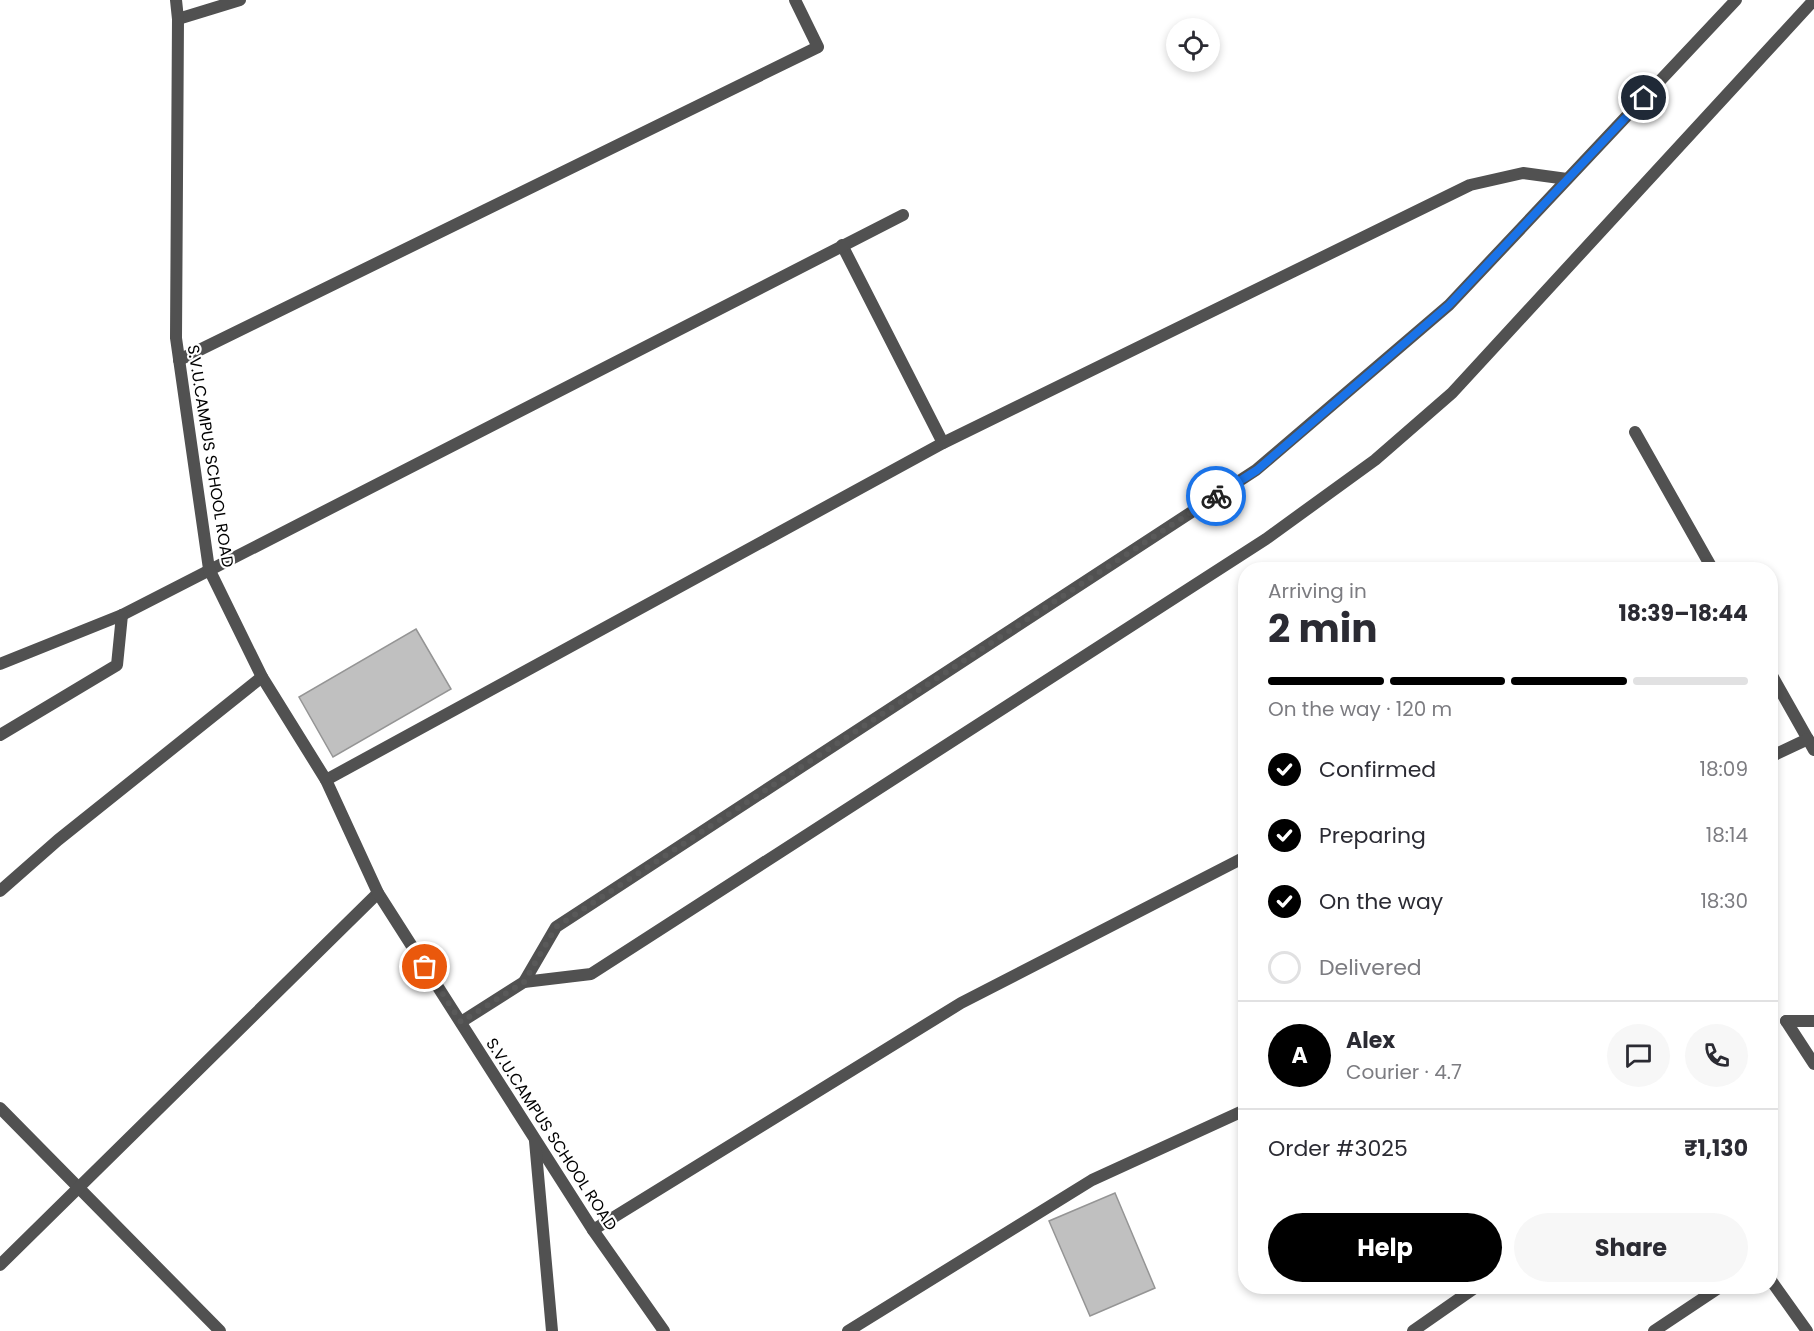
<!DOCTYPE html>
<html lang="en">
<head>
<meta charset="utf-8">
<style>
  body { margin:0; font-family:Poppins,sans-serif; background:#f7f7f7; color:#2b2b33; height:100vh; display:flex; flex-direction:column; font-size:22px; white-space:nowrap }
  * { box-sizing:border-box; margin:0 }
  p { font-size:20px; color:#7c7c81 }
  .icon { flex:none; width:33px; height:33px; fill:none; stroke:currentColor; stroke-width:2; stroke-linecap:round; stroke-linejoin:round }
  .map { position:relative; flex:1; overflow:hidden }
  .sheet { position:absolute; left:1238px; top:562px; width:540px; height:732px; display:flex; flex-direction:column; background:#fff; border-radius:24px; box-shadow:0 3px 9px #0003 }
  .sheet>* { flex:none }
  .fabs { position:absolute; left:1166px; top:18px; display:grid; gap:12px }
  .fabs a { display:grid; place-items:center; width:54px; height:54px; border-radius:50%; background:#fff; box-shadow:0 3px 9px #0003; font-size:30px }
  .pin { position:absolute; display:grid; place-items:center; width:51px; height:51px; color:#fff; margin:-26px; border:3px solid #fff; border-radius:50%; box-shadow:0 2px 6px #0007 }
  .courier { position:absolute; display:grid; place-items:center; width:60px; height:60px; margin:-30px; border:4px solid #1a73e8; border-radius:50%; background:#fff; color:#222; box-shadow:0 2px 8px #0007 }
  .headline em { font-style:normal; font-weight:700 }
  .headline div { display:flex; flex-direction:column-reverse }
  .headline { display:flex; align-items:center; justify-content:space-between; height:102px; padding:0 30px }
  h1 { font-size:39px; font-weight:700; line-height:45px }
  .bar { display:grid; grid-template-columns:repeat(4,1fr); gap:9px 6px; align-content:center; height:72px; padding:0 30px }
  .bar i { height:8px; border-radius:4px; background:#e1e1e2 }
  .bar .selected { background:#000 }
  .bar p { grid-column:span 4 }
  .line { display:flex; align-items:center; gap:15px; padding:0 30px; border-top:2px solid #e1e1e2 }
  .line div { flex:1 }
  .round { display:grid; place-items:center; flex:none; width:63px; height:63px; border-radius:32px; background:#f7f7f7 }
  ol { padding:0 30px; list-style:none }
  li { display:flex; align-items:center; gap:18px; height:66px }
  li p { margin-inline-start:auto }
  li .icon { padding:6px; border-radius:50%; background:#000; color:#fff; stroke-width:4 }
  li:last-child { color:#7c7c81 }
  li i { width:33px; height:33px; border:3px solid #e1e1e2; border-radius:50% }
  .action { display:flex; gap:12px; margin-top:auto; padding:12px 30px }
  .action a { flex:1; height:69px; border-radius:36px; background:#000; color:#fff; font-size:24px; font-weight:700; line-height:69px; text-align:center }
  .action a+a { background:#f7f7f7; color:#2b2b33 }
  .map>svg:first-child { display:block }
</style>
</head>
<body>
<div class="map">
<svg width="1814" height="1331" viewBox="0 0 1814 1331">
  <rect width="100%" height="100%" fill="#fff"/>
  <!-- building -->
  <g fill="#c0c0c0" stroke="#959595" stroke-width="1.5">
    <path d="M416 629 451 689 333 757 299 697Z"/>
    <path d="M1115 1193 1155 1288 1090 1316 1049 1221Z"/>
  </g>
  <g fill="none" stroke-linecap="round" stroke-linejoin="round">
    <!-- minor -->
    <g stroke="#515151" stroke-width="12">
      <path d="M178 19 240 0"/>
      <path d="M842 245 943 443"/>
      <path d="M179 360 818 47 795 0"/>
      <path d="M1635 432 1713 570"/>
      <path d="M0 664 122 615 903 215"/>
      <path d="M1770 672 1814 750"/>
      <path d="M0 735 117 665 122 615"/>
      <path d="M1770 757 1808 739"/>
      <path d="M326 780 943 443 1470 185 1523 173 1567 179"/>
      <path d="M0 891 58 840 262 677"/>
      <path d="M1786 1021 1814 1064"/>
      <path d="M1786 1021H1814"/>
      <path d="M0 1108 220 1331"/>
      <path d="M593 1230 961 1003 1245 857"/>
      <path d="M0 1265 378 893"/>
      <path d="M1770 1279 1807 1331"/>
      <path d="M848 1331 1092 1180 1245 1110"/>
      <path d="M1413 1331 1476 1287"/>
      <path d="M1654 1331 1720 1287"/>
    </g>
    <!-- tertiary -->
    <g stroke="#515151" stroke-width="12">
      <path d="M176 0 178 19 176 338 209 569 262 677 326 780 378 893 593 1230 664 1331"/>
      <path d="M1736 0 1449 305 1256 470 556 927 524 982 591 974 1266 539 1375 460 1452 393 1814 0"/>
      <path d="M461 1022 524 982"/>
      <path d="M535 1141 552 1331"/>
    </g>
  </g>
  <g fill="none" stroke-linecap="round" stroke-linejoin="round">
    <!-- done -->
    <path stroke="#595959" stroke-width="6" stroke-dasharray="0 10.8" d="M425 967 461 1022 524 982 556 927 1216 496"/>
    <!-- route -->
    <path stroke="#1a73e8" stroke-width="8" d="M1216 496 1257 470 1449 305 1644 98"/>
  </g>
  <g text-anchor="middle" stroke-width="4.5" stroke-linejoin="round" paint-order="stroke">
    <!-- street labels -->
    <g font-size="16" fill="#000" stroke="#fff">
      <text transform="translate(211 456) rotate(81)" y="6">S.V.U.CAMPUS SCHOOL ROAD</text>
      <text transform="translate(552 1134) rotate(57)" y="6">S.V.U.CAMPUS SCHOOL ROAD</text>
    </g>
  </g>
</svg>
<div class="fabs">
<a><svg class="icon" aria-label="locate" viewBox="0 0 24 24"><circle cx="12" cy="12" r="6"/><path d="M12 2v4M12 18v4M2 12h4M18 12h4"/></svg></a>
</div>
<div class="pin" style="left:425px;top:967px;background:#ea580c"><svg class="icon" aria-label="bag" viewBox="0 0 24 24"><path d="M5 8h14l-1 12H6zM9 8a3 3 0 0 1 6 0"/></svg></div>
<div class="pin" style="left:1644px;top:98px;background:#1f2937"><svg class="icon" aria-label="home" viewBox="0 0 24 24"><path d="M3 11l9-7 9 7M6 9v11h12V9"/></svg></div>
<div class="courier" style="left:1216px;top:496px"><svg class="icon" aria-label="bike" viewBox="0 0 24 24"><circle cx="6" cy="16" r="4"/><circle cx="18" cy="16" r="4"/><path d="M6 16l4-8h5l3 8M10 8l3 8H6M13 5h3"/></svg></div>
<section class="sheet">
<div class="headline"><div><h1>2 min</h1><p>Arriving in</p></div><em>18:39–18:44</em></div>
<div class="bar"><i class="selected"></i><i class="selected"></i><i class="selected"></i><i></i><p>On the way · 120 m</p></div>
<ol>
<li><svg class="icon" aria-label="check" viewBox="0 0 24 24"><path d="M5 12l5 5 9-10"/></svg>Confirmed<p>18:09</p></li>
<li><svg class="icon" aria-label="check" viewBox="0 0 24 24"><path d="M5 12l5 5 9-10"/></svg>Preparing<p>18:14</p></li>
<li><svg class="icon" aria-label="check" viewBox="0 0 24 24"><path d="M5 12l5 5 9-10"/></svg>On the way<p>18:30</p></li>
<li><i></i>Delivered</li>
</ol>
<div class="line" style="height:108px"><b class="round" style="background:#000;color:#fff">A</b><div><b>Alex</b><p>Courier · 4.7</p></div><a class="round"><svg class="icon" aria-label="chat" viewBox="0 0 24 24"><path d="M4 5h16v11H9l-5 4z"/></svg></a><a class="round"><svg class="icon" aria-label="phone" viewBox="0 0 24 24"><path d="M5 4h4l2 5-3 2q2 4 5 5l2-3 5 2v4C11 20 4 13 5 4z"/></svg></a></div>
<div class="line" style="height:78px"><div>Order #3025</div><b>₹1,130</b></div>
<div class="action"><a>Help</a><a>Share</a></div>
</section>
</div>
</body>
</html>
